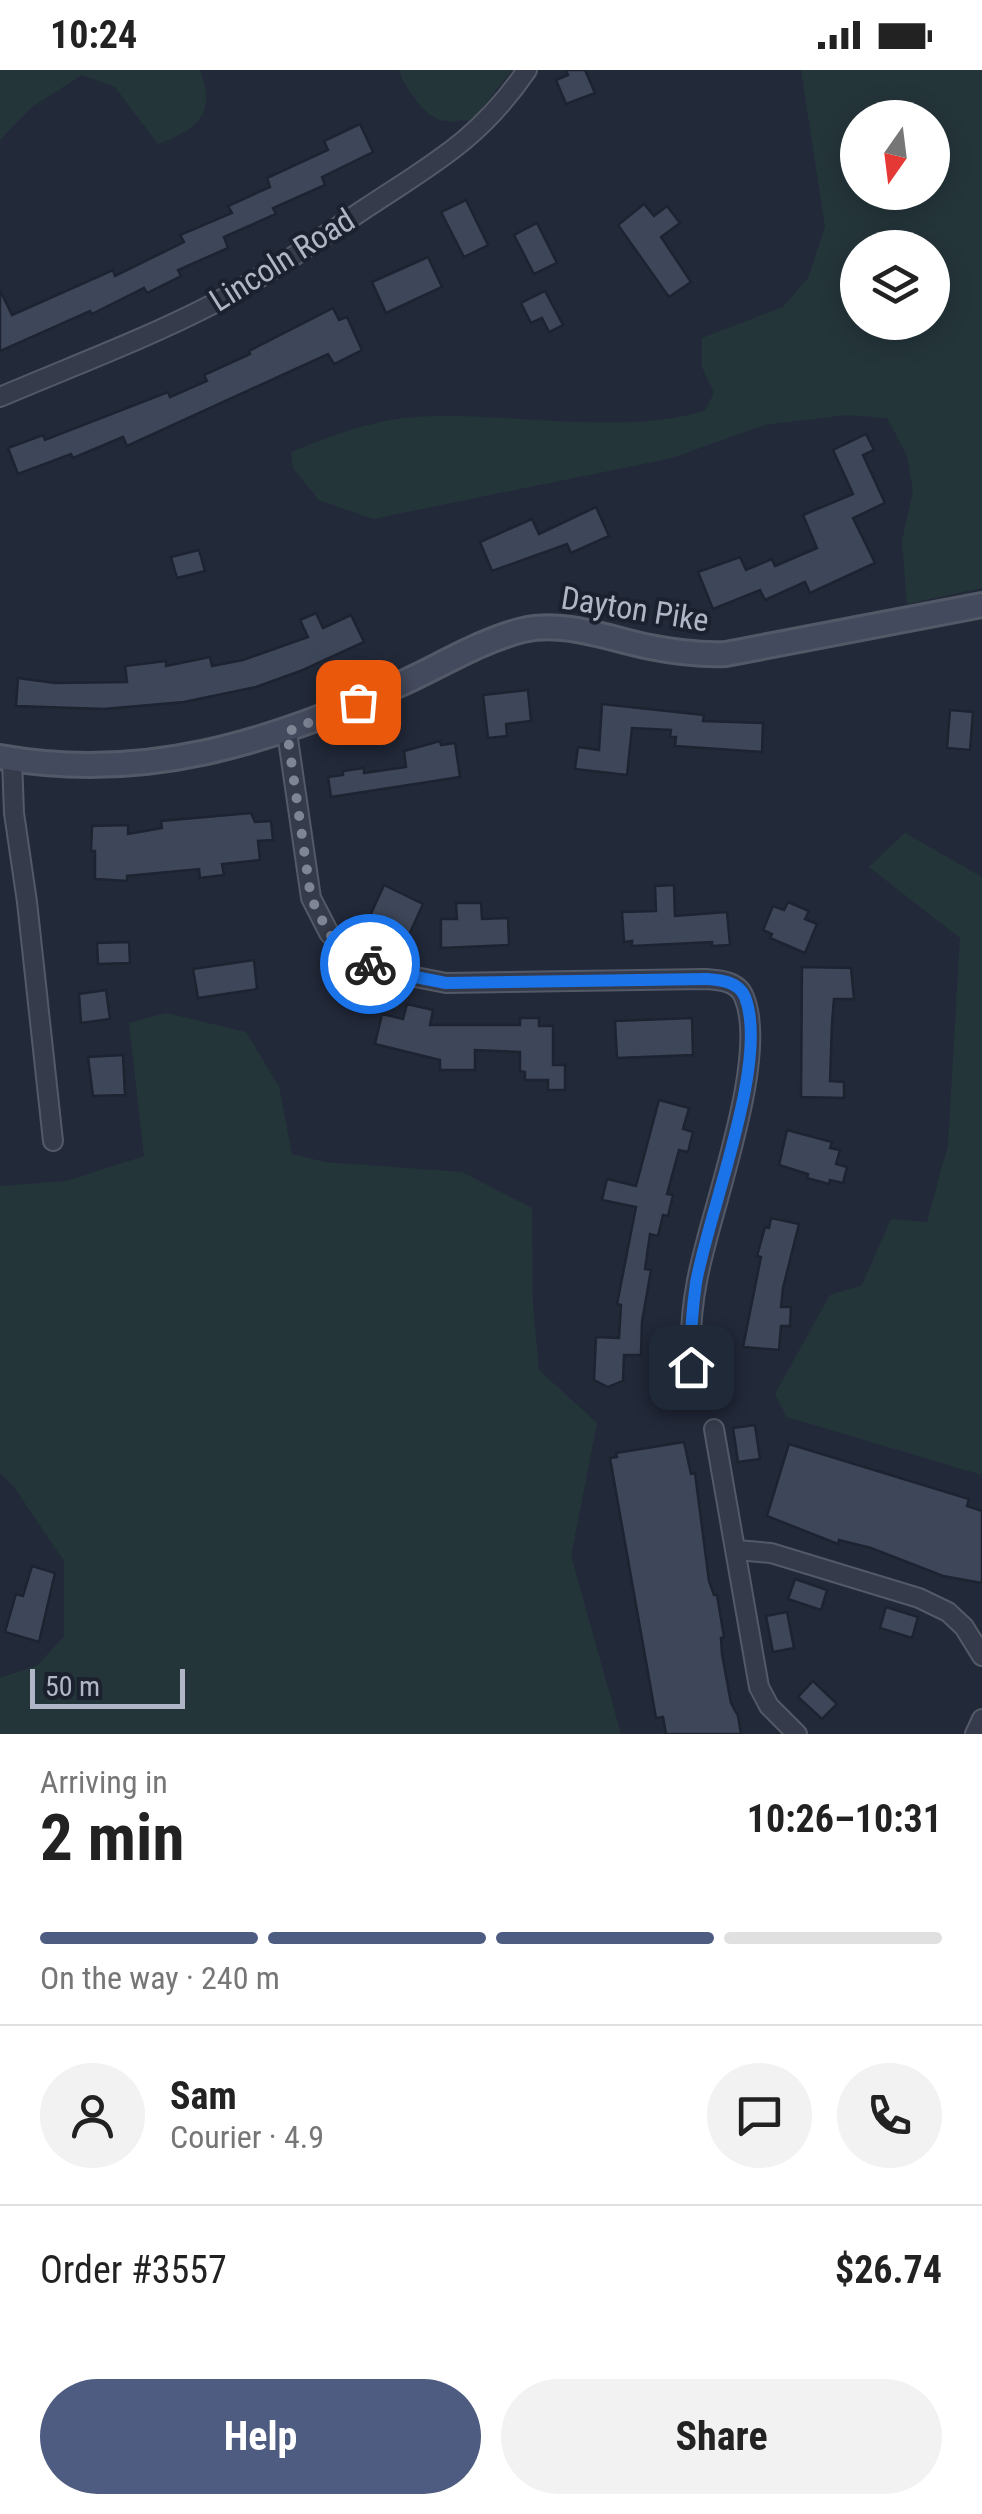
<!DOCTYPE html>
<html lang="en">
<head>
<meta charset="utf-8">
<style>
  body { margin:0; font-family:"Roboto Condensed",sans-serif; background:#f2f2f2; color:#222; height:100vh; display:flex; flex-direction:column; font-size:38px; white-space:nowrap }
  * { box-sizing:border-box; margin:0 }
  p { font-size:32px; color:#767676 }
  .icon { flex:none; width:55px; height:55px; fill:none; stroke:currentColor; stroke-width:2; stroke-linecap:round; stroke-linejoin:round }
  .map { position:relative; height:1664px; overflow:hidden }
  .side { display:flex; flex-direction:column; background:#fff; flex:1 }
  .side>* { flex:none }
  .needle { width:65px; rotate:194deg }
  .tools { position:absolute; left:840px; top:30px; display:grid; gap:20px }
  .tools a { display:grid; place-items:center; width:110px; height:110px; border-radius:50%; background:#fff; box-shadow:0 5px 25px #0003; font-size:50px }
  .scale { position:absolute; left:30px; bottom:25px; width:155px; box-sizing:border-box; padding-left:10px; border:5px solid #b0b6c6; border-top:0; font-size:28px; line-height:35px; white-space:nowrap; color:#b0b6c6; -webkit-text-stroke:8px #1b212e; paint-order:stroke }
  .pin { position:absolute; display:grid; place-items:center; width:85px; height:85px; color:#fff; margin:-42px; border-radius:20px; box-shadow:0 5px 15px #0006 }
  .courier { position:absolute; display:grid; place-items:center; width:100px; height:100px; margin:-50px; border:8px solid #1a73e8; border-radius:50%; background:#fff; color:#222; box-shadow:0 2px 12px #0007 }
  .summary em { font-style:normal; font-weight:700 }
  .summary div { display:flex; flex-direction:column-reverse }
  .summary { display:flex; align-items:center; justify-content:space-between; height:170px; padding:0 40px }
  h1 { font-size:65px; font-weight:700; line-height:75px }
  .bar { display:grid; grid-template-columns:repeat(4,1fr); gap:15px 10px; align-content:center; height:120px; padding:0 40px }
  .bar i { height:12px; border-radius:8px; background:#e0e0e0 }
  .bar .on { background:#4f5c81 }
  .bar p { grid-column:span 4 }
  .line { display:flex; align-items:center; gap:25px; padding:0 40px; border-top:2px solid #e0e0e0 }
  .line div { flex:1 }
  .round { display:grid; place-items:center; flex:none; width:105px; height:105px; border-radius:52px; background:#f2f2f2 }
  .action { display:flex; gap:20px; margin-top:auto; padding:20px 40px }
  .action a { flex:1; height:115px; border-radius:60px; background:#4f5c81; color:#fff; font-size:40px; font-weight:700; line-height:115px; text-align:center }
  .action a+a { background:#f2f2f2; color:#222 }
  .status { display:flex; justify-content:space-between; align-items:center; height:70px; padding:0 50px; background:#fff; direction:ltr }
  .status svg { height:28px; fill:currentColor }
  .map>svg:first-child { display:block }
</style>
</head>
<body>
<div class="status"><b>10:24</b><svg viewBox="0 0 49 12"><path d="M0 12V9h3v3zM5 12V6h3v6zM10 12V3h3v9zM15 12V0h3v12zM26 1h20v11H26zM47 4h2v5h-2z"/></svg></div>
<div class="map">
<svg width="982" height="1664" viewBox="0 0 982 1664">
  <rect width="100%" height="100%" fill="#222939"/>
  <!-- green -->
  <g fill="#24353a" fill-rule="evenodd">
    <path d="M0 0H200C217 46 197 59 158 74L115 17 82 5 32 37 0 70Z"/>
    <path d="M399 0H512L472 51C461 49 450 53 440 50 424 45 403 15 399 0Z"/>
    <path d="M801 0H982V518L907 534 902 471 913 421 907 386 887 348 846 345 764 355 672 388 373 449 319 430 293 398 291 382C332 366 371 350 416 347 512 341 611 367 705 341L714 323 702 297V268L783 237 808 208 825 157ZM858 48H932V122H858ZM858 178H932V252H858Z"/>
    <path d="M905 763 982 807V1405L787 1347 775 1324 830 1225 862 1215 891 1149 927 1152 948 1075 960 868 869 797Z"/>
    <path d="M166 943 246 962 279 1017 292 1084 325 1092 462 1102 532 1138 533 1236 539 1300 597 1353 571 1486 621 1664H0V1608L38 1595 64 1566V1491L14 1417 0 1403V1116L67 1111 144 1086 129 953Z"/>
  </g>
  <!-- building -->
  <g fill="#3e4759" stroke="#1d2330" stroke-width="2.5">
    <path d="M566 0H585L595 23 566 34 556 10 568 5Z"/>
    <path d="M360 54 373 82 322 107 325 115 273 138 276 144 224 167 228 178 178 200 181 206 147 223 144 218 92 244 90 241 0 281V220L12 245 113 200 115 206 184 172 180 165 232 143 228 136 270 117 267 108 328 80 324 71Z"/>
    <path d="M466 130 488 175 464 187 441 142Z"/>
    <path d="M644 134 654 146 667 136 680 153 661 167 691 212 669 227 618 155Z"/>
    <path d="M537 153 557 193 534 204 514 165Z"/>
    <path d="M428 187 442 217 386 243 372 212Z"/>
    <path d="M545 221 563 255 549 262 542 248 531 253 521 233Z"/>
    <path d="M333 238 339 250 347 247 362 280 334 294 328 284 127 376 123 367 73 388 71 384 18 404 8 378 43 365 45 370 168 322 170 327 207 311 204 305 250 284 249 281Z"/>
    <path d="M866 364 874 380 863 385 885 433 853 448 875 493 810 523 805 512 765 530 760 520 713 539 698 502 740 487 746 500 772 489 775 496 817 478 803 445 853 424 833 380Z"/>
    <path d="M596 437 609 466 571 483 567 474 492 501 480 472 532 449 539 464Z"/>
    <path d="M199 480 205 501 177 508 171 487Z"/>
    <path d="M316 543 323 558 351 545 364 572 303 600 256 617 184 632 104 639 16 636 18 608 55 613 127 612 125 596 166 591V596L210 587 212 596 243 590 308 567 300 550Z"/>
    <path d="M528 620 531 651 506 654 507 666 488 668 483 625Z"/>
    <path d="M602 634 704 645 703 651 763 653 762 682 675 676 676 667H670L671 660 632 658 627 705 575 699 578 677 599 680Z"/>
    <path d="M950 640 973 642 970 680 947 678Z"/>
    <path d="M440 671 441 675 455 673 460 707 331 727 328 707 343 705V701L364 698V703L406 697 404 681Z"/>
    <path d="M251 743 255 752 271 751 273 770 258 771 260 790 222 794 224 805 200 808 199 799 127 806V811L95 809V781H91L92 756 128 755V764L162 758 161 751Z"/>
    <path d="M384 815 423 834 408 867 396 861 393 868 376 860 379 853 369 848Z"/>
    <path d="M674 815 675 846 727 842 730 875 712 876V872L632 876V871L624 872 622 842 656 841 655 816Z"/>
    <path d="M788 832 809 841 805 849 817 854 805 883 770 868 772 864 763 860 773 836 784 840Z"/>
    <path d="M456 833H481L482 849 508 848 509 875 441 878V849H457Z"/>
    <path d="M129 872 130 893 98 894 97 873Z"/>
    <path d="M254 890 257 919 198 928 193 899Z"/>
    <path d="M802 897 851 898 854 929H834L832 953 830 1011 844 1012V1028L801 1027Z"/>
    <path d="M106 920 110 949 81 953 79 924Z"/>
    <path d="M407 934 433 940 430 955H520V948H539V956H553V995H565V1020H548V1010H525V1002L520 1001V982L475 980V1000H440V990L375 974 382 944 403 949Z"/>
    <path d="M692 948 693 985 617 988 615 951Z"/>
    <path d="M123 985 125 1025 93 1026 88 987Z"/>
    <path d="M659 1030 689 1038 683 1059 693 1062 688 1082 679 1080 667 1124 673 1125 668 1146 663 1145 658 1166 650 1164 645 1199 651 1200 642 1252 641 1285H624L623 1311 608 1317 594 1310 596 1267 619 1268 621 1235 617 1234 636 1137 602 1130 607 1109 636 1116Z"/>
    <path d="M787 1060 832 1072 830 1078 840 1080 836 1094 847 1097 843 1113 830 1110 829 1114 807 1108 808 1104 779 1095Z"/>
    <path d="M771 1148 799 1154 783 1218 781 1237H791L790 1256H781L779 1280 743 1277 761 1187 757 1186 765 1157 769 1158Z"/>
    <path d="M755 1355 760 1389 738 1392 733 1358Z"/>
    <path d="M684 1372 691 1404 695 1403 709 1511 714 1525H717L724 1567 721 1568 722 1584 731 1633 738 1646 741 1664H666L663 1647 656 1648 610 1388 617 1387 616 1383Z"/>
    <path d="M789 1374 969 1429 967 1436 982 1441V1513L943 1506 871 1478 839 1470 838 1474 767 1446Z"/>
    <path d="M32 1496 55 1503 39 1572 5 1562 16 1524 23 1526Z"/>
    <path d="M795 1509 827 1520 821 1540 788 1529Z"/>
    <path d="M886 1537 918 1547 912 1568 880 1558Z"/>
    <path d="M787 1542 794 1578 773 1582 766 1546Z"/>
    <path d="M813 1611 837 1634 822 1649 798 1627Z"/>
  </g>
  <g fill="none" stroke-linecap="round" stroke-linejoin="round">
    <defs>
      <g id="street">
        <path d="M0 327C70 297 143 270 211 235 265 207 315 172 366 138 434 93 480 69 527 0"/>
        <path d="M287 662 311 828 329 863 346 881 390 902 446 913 705 909C720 910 738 911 744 927 770 989 709 1143 697 1211 690 1247 689 1282 693 1318"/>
        <path d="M12 689 14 743 27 832 53 1071"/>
        <path d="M714 1359 759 1617 769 1636 797 1664"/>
        <path d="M737 1480 771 1483 919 1528 948 1542 964 1557 982 1586"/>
        <path d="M975 1664 982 1649"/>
      </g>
      <path id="secondary" d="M0 687C145 713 267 673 398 615 439 597 479 571 523 560 564 550 610 569 650 577 675 582 700 585 726 584L982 535"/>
    </defs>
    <!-- street casing -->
    <use href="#street" stroke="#535967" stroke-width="22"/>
    <!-- secondary casing -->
    <use href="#secondary" stroke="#535967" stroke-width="28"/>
    <!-- street -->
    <use href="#street" stroke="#353b4a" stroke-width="18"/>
    <!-- secondary -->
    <use href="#secondary" stroke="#444a5d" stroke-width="22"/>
  </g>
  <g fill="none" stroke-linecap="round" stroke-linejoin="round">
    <!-- done -->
    <path stroke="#7e8595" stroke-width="10" stroke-dasharray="0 18" d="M358 632 287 662 311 828 329 864 346 881 370 894"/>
    <!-- route -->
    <path stroke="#1a73e8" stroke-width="12" d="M370 894 390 902 446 913 706 909C720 910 738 911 745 927 770 991 708 1143 696 1213 692 1241 690 1268 691 1297"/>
  </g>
  <g text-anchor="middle" stroke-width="8" stroke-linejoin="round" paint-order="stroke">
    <!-- street labels -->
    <g font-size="32" fill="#b0b6c6" stroke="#1b212e">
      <text transform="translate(282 190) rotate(-32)" y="11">Lincoln Road</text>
      <text transform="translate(635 539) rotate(9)" y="11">Dayton Pike</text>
    </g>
  </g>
</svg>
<div class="tools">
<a><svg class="needle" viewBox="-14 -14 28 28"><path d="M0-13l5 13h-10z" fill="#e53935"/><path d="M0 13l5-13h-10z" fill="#767676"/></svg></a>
<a><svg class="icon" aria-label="layers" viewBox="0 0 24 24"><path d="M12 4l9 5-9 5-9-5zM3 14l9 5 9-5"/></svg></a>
</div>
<div class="scale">50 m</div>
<div class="pin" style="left:358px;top:632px;background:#ea580c"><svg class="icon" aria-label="bag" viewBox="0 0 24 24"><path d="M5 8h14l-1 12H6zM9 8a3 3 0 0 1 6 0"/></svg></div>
<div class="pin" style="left:691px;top:1297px;background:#1f2937"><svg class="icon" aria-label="home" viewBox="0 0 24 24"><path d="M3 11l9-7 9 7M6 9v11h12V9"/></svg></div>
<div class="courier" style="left:370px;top:894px"><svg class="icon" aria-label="bike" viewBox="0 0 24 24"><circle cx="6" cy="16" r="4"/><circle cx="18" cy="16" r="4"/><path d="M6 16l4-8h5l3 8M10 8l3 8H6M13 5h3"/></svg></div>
</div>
<section class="side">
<div class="summary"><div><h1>2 min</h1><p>Arriving in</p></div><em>10:26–10:31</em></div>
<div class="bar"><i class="on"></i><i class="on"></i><i class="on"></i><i></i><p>On the way · 240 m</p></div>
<div class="line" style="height:180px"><a class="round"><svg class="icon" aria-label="person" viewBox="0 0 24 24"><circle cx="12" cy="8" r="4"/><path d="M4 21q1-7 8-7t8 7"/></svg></a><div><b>Sam</b><p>Courier · 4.9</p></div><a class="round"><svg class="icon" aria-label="chat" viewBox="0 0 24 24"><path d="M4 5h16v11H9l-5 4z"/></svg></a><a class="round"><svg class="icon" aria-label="phone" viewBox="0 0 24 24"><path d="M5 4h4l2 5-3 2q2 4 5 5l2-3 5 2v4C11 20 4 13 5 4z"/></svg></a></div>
<div class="line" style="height:130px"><div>Order #3557</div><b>$26.74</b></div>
<div class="action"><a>Help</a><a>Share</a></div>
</section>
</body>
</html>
